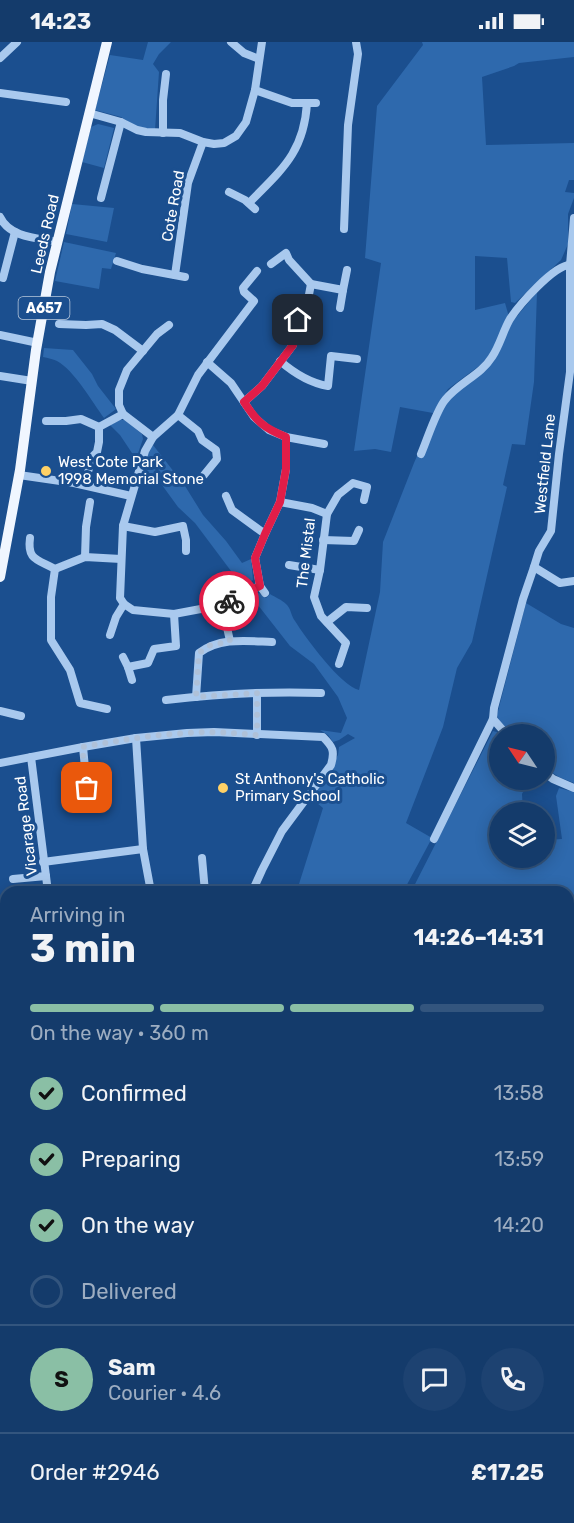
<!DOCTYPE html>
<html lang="en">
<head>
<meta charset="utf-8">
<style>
  body { margin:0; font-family:Rubik,sans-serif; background:#1d4271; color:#f1f3f6; height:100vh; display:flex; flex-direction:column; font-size:22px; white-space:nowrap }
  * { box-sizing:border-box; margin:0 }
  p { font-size:20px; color:#9dadc1 }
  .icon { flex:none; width:33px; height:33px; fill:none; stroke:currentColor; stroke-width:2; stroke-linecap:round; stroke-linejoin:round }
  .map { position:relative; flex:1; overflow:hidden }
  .details { position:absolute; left:0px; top:844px; width:574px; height:638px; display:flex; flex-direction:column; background:#143b6b; border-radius:18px 18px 0 0; box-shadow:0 3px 15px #0003,0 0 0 2px #33557e }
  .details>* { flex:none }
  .needle { width:39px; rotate:305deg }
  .fabs { position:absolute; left:489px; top:682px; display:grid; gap:12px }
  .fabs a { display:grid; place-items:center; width:66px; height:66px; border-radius:50%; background:#143b6b; box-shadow:0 3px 15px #0003,0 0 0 2px #33557e; font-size:30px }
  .pin { position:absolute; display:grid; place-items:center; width:51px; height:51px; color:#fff; margin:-26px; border-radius:12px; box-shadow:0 3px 9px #0006 }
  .courier { position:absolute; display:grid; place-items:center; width:60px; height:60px; margin:-30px; border:4px solid #e11d48; border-radius:50%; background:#fff; color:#222; box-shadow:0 2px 8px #0007 }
  .summary em { font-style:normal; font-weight:700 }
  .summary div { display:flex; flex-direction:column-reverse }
  .summary { display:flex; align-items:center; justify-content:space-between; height:102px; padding:0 30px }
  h1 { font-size:39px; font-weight:700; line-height:45px }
  .bar { display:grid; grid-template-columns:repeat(4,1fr); gap:9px 6px; align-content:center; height:72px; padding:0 30px }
  .bar i { height:8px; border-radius:4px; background:#33557e }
  .bar .on { background:#8abfa5 }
  .bar p { grid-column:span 4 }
  .line { display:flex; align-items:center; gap:15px; padding:0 30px; border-top:2px solid #33557e }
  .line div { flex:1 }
  .round { display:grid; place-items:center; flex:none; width:63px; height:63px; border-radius:32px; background:#1d4271 }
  ol { padding:0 30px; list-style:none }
  li { display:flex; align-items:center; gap:18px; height:66px }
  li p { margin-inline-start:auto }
  li .icon { padding:6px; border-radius:50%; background:#8abfa5; color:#111; stroke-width:4 }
  li:last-child { color:#9dadc1 }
  li i { width:33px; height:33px; border:3px solid #33557e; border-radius:50% }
  .status { display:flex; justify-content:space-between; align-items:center; height:42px; padding:0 30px; background:#143b6b; direction:ltr }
  .status svg { height:16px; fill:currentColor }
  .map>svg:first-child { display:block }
</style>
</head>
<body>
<div class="status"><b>14:23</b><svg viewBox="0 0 49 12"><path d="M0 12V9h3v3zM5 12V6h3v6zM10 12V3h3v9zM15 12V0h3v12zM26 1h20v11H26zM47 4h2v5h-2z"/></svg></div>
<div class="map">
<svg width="574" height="1481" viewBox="0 0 574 1481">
  <rect width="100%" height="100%" fill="#1b4f8f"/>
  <!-- green -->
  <g fill="#2e69ad">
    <path d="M148 0H171L159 12 153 22 159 30 155 88H141L121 75 95 68 110 13 143 18Z"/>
    <path d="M422 0H574V15L519 21 514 24 482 35 486 103 574 101V138H569L565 150 574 151V156L568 172V202L561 218 515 261 511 260 507 216 475 214V268L505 261 509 275 492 311 479 324 448 347 433 371 400 365 391 410 375 407 354 409 381 221 365 216 377 64 423 3Z"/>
    <path d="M98 82 114 86 104 126 82 120 91 85Z"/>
    <path d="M72 162 114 166 107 200 66 192Z"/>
    <path d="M64 200 116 211 111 227 102 226 99 247 55 239Z"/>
    <path d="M537 250 534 340 525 403 512 402 503 443 507 445 472 600 457 626 443 685 406 781 432 796 403 850H293L299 842 323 766 311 756 338 713 339 705 355 696 348 692 339 698 333 700 328 693 320 688 341 691 347 676 338 655 314 622 290 604 250 553 259 551 266 556 270 552C275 555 282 558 286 562 291 566 291 574 295 579 305 595 341 644 359 648L380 550 383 500 414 421 433 377 459 347 473 336 509 284Z"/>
    <path d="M44 306 73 308 92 332 98 344 116 367 104 376C93 361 74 328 57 319 53 317 48 316 43 315Z"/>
    <path d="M119 378H125L142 392 143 397 136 417 120 393 110 383Z"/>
    <path d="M153 403 185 444 203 473 226 499 242 521 251 517 253 538 239 547 231 529 195 481 178 465 154 432 143 430 149 407Z"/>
    <path d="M526 561 561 582 574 586V741L559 735 545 726 544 693H509L500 681 497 673Z"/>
    <path d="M493 689 497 690 499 693 500 738H529L522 752 523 771H500V816H544L545 798 562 797 556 754 559 746 574 750V1093H569L568 850H411Z"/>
    <path d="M0 1437H6V1476H136L134 1481H0Z"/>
    <path d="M193 1476H360L354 1481H190Z"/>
  </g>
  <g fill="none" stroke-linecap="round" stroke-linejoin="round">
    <!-- minor -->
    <g stroke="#a9c9ee" stroke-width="8">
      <path d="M231 0 244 11 259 17"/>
      <path d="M0 16 17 0"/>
      <path d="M255 48 292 61H316"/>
      <path d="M0 51 66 60"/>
      <path d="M89 71 121 80 137 88 146 90 180 91 203 100 214 102 224 101 236 94 246 80 255 48 262 0"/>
      <path d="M163 91V58L166 32"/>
      <path d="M229 150 245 158 255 167"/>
      <path d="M101 156 121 80"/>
      <path d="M249 161C281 128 304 111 307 61"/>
      <path d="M0 175C10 196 38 196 58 200"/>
      <path d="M344 187 348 83 358 12 356 0"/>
      <path d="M117 219 142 227 185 235"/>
      <path d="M271 222 286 211 289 218 311 242 343 248 347 228"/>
      <path d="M175 233 188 141 203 100"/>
      <path d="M3 236 15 190"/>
      <path d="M340 266 343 248"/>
      <path d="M59 282 86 283 102 282 115 288 143 309"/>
      <path d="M0 293 38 301"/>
      <path d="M280 319C294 331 309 341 328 344L331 314 357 317"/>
      <path d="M207 320 231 341 254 375 269 388 286 395 324 402"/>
      <path d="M0 334 32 339"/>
      <path d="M244 360 262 344 293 303 298 278 307 263 311 242"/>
      <path d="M178 373 198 389 202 398 216 408 217 417 204 433"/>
      <path d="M46 379H66L81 377 99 385 123 372"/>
      <path d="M153 395 123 372 119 363V348L127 328 157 292 169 283"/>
      <path d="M421 412C427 398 436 369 445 358 458 341 481 333 492 315 500 303 503 289 510 277 519 263 554 223 570 223"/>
      <path d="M88 430 92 415 97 410 99 400V385"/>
      <path d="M19 433 74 441 131 454"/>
      <path d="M226 454 232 468 265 492"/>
      <path d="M280 460 312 466 327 472"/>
      <path d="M123 484 155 490 183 484 186 498V509"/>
      <path d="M30 496C27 518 37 517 55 527L85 515 121 517"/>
      <path d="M323 498 354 499 359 488"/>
      <path d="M85 515 86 485 90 460"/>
      <path d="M289 523 320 528"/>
      <path d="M534 525 560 541 574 539"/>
      <path d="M55 527 51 555V598L70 628 80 661 107 667"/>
      <path d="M265 551 260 544 255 516 265 492 280 460 286 427V395"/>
      <path d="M124 562 133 568 174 572 222 563 239 553 260 544"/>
      <path d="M222 563 230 599"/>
      <path d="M327 580 346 565 367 566"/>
      <path d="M110 593 116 575 124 562 120 556 123 484 145 409 153 395 178 373 198 333 254 259 244 250 243 246 257 229"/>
      <path d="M123 615 128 625 132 638"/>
      <path d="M339 622 346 601 321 574 314 555 320 528 327 472 338 453 353 441 367 445 364 458"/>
      <path d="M128 625 148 621 154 607 176 604 174 572"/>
      <path d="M196 655 199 611C220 595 247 599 272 600"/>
      <path d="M166 658C218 652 269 649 321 651"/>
      <path d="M0 669 21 674"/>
      <path d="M493 677 507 693"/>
      <path d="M257 693V651"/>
      <path d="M136 696 143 807 151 850"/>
      <path d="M83 705 89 767"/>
      <path d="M31 715 48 850"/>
      <path d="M0 721 83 705 136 696 187 691 214 690 323 695C333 705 335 709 331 723L282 789 262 828 252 850"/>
      <path d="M544 730 553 737 574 746"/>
      <path d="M434 797 493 677 494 666 523 557 534 525 539 509 551 489 559 412 570 330V223L574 176"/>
      <path d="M202 816 205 850"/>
      <path d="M43 820 143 807"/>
      <path d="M13 837 46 834"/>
      <path d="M4 922 6 939"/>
      <path d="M568 1117 574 1118"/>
      <path d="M0 1123 6 1125"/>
      <path d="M0 1155 6 1138"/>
      <path d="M0 1188 6 1196"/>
      <path d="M568 1225 574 1233"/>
      <path d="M568 1322 574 1317"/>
      <path d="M0 1347 6 1338"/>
      <path d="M0 1402 6 1401"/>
      <path d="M568 1418 574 1423"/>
      <path d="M555 1476 562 1481"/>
      <path d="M409 1481 417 1476"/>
      <path d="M464 1481 466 1476"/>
      <path d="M519 1481 522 1476"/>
    </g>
    <!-- major -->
    <path stroke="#f0f6ff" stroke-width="10" d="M0 535 20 428 36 308 50 230 107 0"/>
  </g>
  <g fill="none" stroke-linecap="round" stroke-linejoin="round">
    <!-- done -->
    <path stroke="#afc1d8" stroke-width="6" stroke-dasharray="0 10.8" d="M87 746 82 705C117 699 151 693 186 691 210 689 233 691 257 693V651L196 655 199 611 208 604 230 599 222 563 229 559"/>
    <!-- route -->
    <path stroke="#e11d48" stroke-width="8" d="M229 559 260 544 255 516 265 492 280 460 286 427V395C264 386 257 380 244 360L262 344 293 303 298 278"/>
  </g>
  <!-- markers -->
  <g fill="#ffd166" stroke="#1b4f8f" stroke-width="2">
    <circle cx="46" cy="429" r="6"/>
    <circle cx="223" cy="746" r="6"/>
  </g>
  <g text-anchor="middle" stroke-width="6" stroke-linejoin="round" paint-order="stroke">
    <!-- shield labels -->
    <rect fill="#1b4f8f" stroke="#bbcadd" stroke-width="1.5" x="18.5" y="255" width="51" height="22" rx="4.5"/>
    <g font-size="14" font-weight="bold" fill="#fff">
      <text x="44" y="271">A657</text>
    </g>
    <!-- street labels -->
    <g font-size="15" fill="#fff" stroke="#1b4f8f">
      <text transform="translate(173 164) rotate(-80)" y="5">Cote Road</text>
      <text transform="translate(45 192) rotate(-77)" y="5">Leeds Road</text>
      <text transform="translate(545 422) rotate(-84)" y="5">Westfield Lane</text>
      <text transform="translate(306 511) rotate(-83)" y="5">The Mistal</text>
      <text transform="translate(26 784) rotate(-97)" y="5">Vicarage Road</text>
    </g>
    <!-- poi labels -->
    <g font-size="15" fill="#fff" stroke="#1b4f8f" text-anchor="start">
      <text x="58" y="425">West Cote Park<tspan x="58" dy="17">1998 Memorial Stone</tspan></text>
      <text x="235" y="742">St Anthony's Catholic<tspan x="235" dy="17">Primary School</tspan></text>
    </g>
  </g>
</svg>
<div class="fabs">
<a><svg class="needle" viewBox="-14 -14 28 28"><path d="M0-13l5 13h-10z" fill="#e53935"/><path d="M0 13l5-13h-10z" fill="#9dadc1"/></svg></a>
<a><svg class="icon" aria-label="layers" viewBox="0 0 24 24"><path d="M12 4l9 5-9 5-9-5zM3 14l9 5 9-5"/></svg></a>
</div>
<div class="pin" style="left:87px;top:746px;background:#ea580c"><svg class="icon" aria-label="bag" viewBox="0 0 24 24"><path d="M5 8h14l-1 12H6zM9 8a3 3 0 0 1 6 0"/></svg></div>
<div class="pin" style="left:298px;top:278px;background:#1f2937"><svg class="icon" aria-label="home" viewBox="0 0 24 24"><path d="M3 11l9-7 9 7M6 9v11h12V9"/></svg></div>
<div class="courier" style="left:229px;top:559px"><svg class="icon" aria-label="bike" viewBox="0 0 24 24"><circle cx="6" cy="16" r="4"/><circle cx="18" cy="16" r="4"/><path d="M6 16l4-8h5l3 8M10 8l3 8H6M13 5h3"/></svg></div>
<section class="details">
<div class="summary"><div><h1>3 min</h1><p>Arriving in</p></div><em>14:26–14:31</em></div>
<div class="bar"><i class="on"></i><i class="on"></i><i class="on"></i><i></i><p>On the way · 360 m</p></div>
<ol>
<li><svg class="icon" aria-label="check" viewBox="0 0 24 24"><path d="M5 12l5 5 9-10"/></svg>Confirmed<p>13:58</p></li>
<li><svg class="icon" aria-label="check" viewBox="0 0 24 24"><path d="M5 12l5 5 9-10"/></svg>Preparing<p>13:59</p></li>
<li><svg class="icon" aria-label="check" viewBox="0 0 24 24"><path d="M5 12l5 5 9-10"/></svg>On the way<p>14:20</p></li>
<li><i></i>Delivered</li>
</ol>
<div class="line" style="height:108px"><b class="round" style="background:#8abfa5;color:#111">S</b><div><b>Sam</b><p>Courier · 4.6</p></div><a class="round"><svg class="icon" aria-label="chat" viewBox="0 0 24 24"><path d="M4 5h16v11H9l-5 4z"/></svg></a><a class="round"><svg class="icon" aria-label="phone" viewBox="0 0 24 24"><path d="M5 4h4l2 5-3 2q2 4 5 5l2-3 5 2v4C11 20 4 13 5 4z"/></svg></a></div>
<div class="line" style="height:78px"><div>Order #2946</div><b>£17.25</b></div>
</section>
</div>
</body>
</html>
